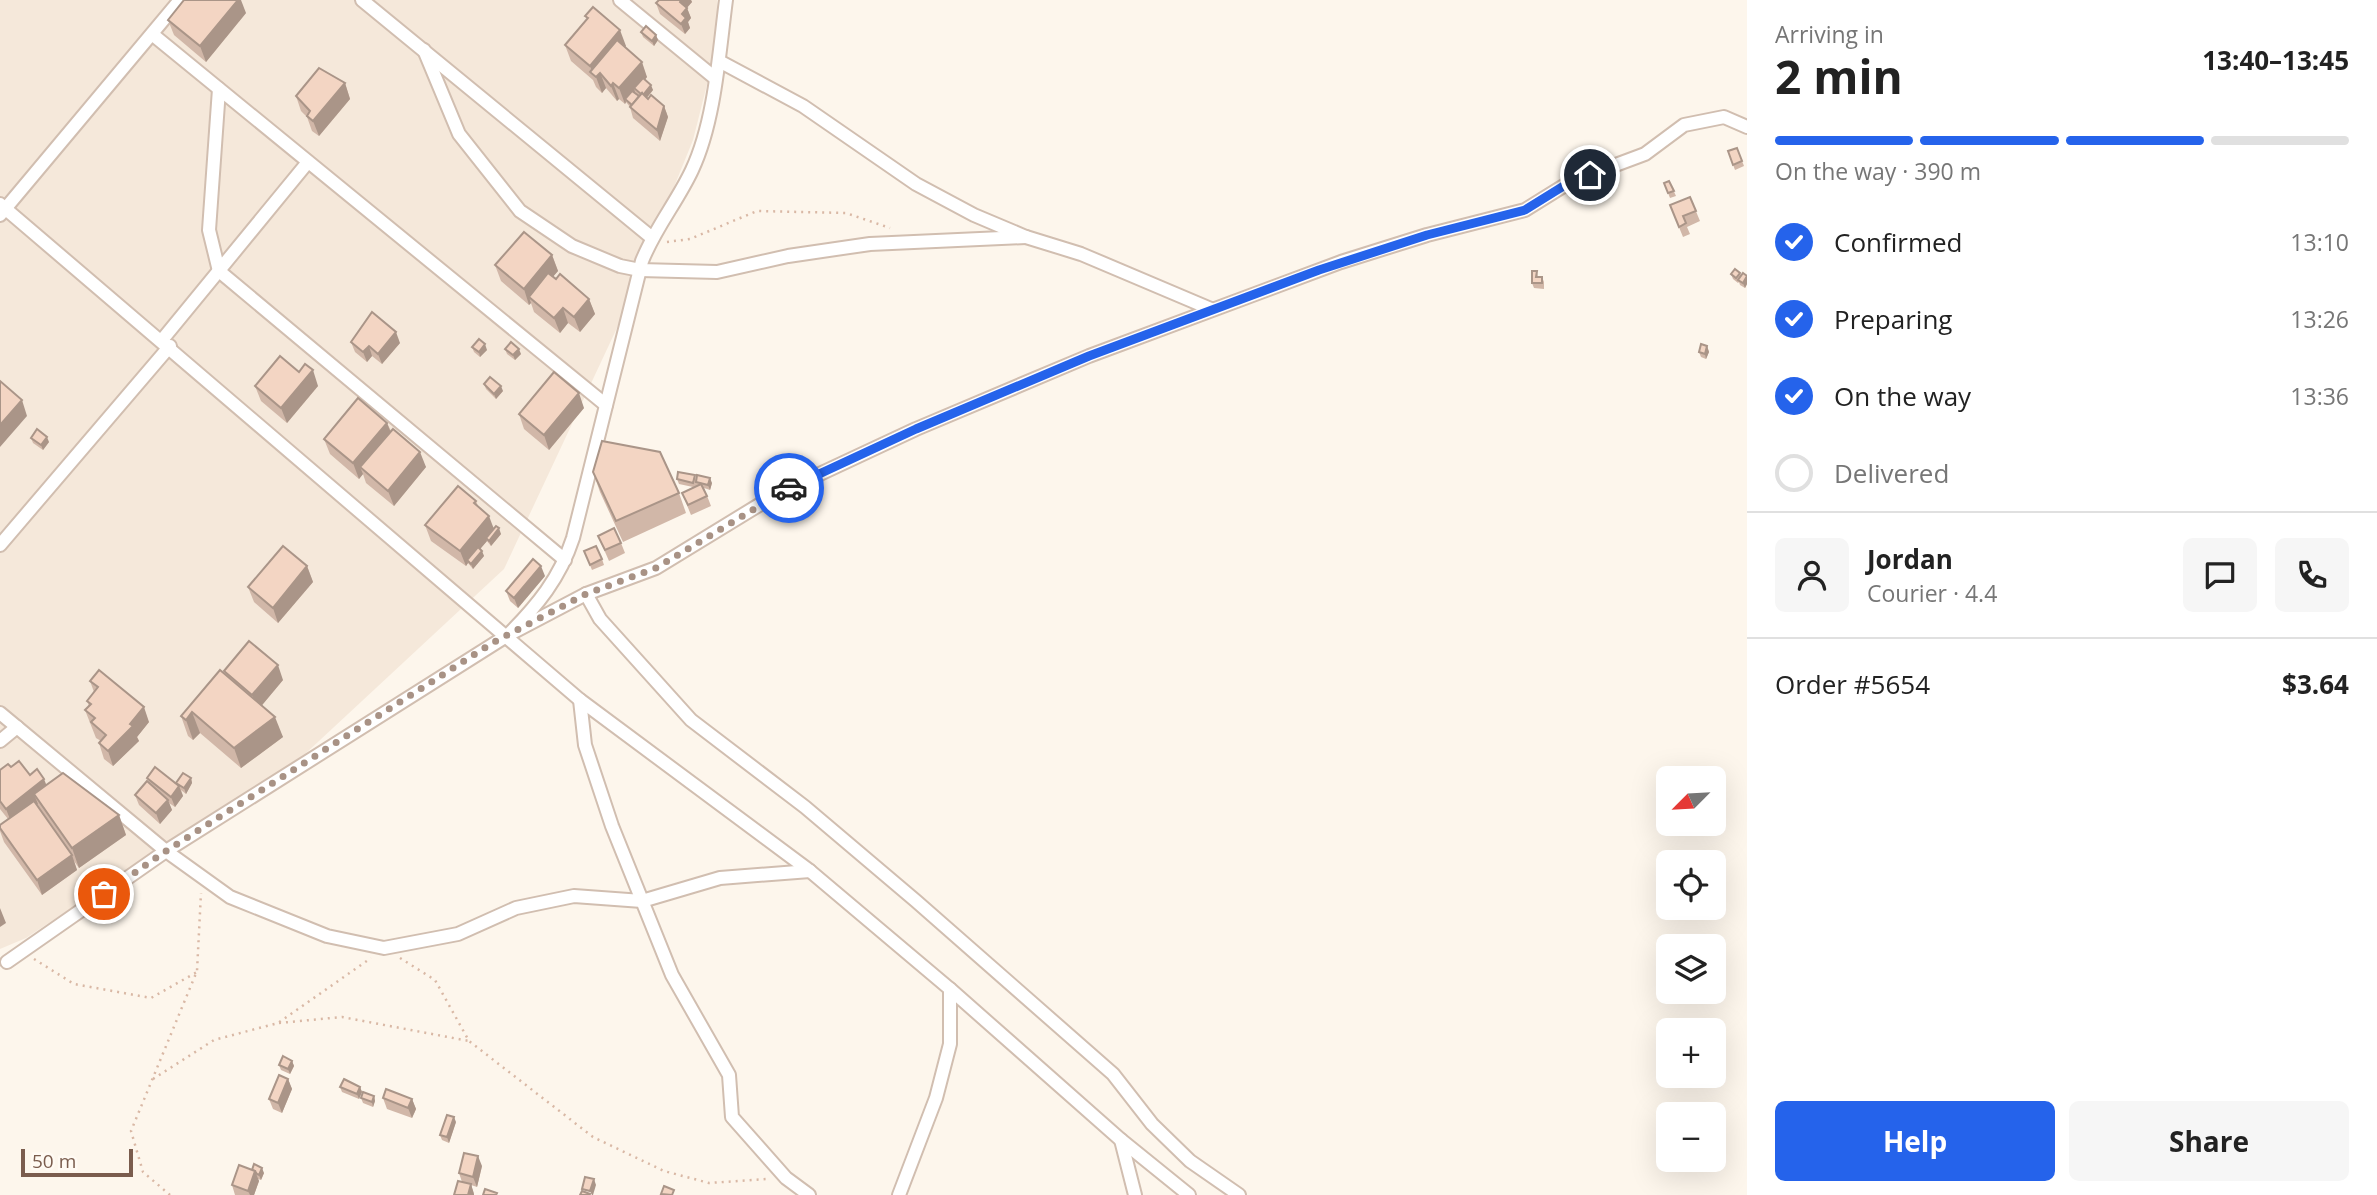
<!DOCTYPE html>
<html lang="en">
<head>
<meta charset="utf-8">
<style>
  body { margin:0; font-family:"Open Sans",sans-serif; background:#f6f6f6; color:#222; height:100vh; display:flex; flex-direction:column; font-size:26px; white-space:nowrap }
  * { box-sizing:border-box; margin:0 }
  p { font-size:23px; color:#767676 }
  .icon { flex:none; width:38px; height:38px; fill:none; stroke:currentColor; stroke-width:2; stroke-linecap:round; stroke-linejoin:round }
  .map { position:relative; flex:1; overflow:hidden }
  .panel { display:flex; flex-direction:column; background:#fff; width:630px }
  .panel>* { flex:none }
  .needle { width:46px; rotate:246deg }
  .controls { position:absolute; left:1656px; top:766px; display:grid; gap:14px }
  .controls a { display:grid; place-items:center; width:70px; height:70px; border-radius:10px; background:#fff; box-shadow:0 7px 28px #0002; font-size:35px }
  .scale { position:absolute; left:21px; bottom:18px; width:112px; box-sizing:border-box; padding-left:7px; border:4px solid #7a5c4d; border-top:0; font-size:19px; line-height:24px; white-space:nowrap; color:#7a5c4d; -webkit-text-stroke:5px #fffaf3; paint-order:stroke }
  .pin { position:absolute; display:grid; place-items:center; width:60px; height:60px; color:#fff; margin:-30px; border:4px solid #fff; border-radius:50%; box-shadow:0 2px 7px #0007 }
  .courier { position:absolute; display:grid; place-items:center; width:70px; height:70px; margin:-35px; border:5px solid #2563eb; border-radius:50%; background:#fff; color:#222; box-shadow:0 2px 9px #0007 }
  .head em { font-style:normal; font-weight:700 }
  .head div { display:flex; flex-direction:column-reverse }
  .head { display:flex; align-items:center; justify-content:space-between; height:119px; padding:0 28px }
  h1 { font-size:46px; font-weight:700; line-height:52px }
  .bar { display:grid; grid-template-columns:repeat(4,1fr); gap:10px 7px; align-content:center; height:84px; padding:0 28px }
  .bar i { height:9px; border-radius:5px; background:#e0e0e0 }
  .bar .selected { background:#2563eb }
  .bar p { grid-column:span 4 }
  .line { display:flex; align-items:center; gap:18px; padding:0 28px; border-top:2px solid #e0e0e0 }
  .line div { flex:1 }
  .round { display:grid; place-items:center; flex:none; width:74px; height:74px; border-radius:10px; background:#f6f6f6 }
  ol { padding:0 28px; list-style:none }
  li { display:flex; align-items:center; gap:21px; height:77px }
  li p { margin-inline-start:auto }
  li .icon { padding:7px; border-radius:50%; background:#2563eb; color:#fff; stroke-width:4 }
  li:last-child { color:#767676 }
  li i { width:38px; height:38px; border:4px solid #e0e0e0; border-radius:50% }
  .primary-button { display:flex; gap:14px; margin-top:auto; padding:14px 28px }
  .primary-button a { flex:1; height:80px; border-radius:10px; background:#2563eb; color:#fff; font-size:28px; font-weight:700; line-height:80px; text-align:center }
  .primary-button a+a { background:#f6f6f6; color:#222 }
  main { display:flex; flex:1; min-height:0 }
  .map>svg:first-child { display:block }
</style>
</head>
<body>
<main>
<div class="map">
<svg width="1747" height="1195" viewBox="0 0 1747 1195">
  <rect width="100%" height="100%" fill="#fdf6ec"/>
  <!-- residential -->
  <path fill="#f5e8da" d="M0 0H717L720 33 693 140 616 330 504 569 305 754 26 938 0 949Z"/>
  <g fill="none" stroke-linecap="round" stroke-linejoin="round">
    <defs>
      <g id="minor">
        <path d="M362 0 651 237"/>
        <path d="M620 0 715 78"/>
        <path d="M152 34 606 405"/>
        <path d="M424 50 459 134 520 211 572 246 620 266 640 270 717 272 788 256 870 244 1026 237"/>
        <path d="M719 61 803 106 916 184 974 215 1026 237 1081 254 1211 309"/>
        <path d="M219 89 209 230 219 271 565 560"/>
        <path d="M0 204 580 700 810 871 950 989 1121 1140 1189 1195"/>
        <path d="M0 215 180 0"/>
        <path d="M162 340 308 162"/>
        <path d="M0 545 170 346"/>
        <path d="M586 594 600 619 691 720 805 807 916 901 1113 1074 1152 1124 1190 1161 1239 1195"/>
        <path d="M508 635 586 594 656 568 777 494 916 429 1089 356 1341 262 1427 235 1525 210 1570 182 1645 154 1684 125 1724 117 1747 127"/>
        <path d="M580 700 585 745 612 826 672 975 729 1075 732 1117 786 1178 809 1195"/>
        <path d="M0 713 166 851 230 897 327 936 384 948 458 934 516 908 574 896 642 901 720 878 810 871"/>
        <path d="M0 741 17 727"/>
        <path d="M7 962 166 851 508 635C537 606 560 578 573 538L642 261C655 228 677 202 692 170 715 121 719 53 726 0"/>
        <path d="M1121 1140 1135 1195"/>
        <path d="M899 1195 936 1098 950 1044V989"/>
      </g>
    </defs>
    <!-- minor casing -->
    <use href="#minor" stroke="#d1beb0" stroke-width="16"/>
    <!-- path -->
    <g stroke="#d9b8a5" stroke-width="2.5" stroke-dasharray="2 5" stroke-linecap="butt">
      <path d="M667 242 690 239 757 211 846 213 890 228"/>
      <path d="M400 958 435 980 469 1041 593 1137 664 1171 709 1183 767 1179"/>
      <path d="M34 959 74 984 151 998 197 972"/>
      <path d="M279 1023 342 1017 469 1041"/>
      <path d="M153 1079 214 1040 278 1023 371 958"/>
      <path d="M170 1195 143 1172 131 1131 197 971 201 893"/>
    </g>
    <!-- minor -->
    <use href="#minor" stroke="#fff" stroke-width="12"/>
  </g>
  <!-- wall -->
  <g fill="#d1b7a8">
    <path d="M659 0H691L692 2 687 8 691 18 688 22 690 28 685 34 660 14 656 3Z"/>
    <path d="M246 13 206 62 174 35 168 20Z"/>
    <path d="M585 16 626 46 624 47 647 77 645 80 653 90 647 98 664 106 668 117 660 141 633 118 630 107 626 102 625 104 619 99 617 101 606 88 602 93 596 87 593 80 571 61 565 45 587 19Z"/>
    <path d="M641 32 656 35 658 40 654 46 643 37Z"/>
    <path d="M345 83 350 99 319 136 312 131 307 117 301 111 296 96Z"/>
    <path d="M1737 148 1744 166 1735 170 1728 151Z"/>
    <path d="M1669 181 1676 196 1670 198 1664 183Z"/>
    <path d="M1690 197 1700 221 1687 227 1690 234 1683 237 1670 205Z"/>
    <path d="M552 255 558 271 553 276 589 299 595 314 580 332 568 323 560 333 534 312 531 303 529 305 501 281 495 265Z"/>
    <path d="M1537 271 1538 277H1542L1544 282V289L1534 288 1532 283Z"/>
    <path d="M1740 273 1741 275 1747 276V284L1745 288 1740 285 1739 282 1738 283 1733 279 1731 274Z"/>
    <path d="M351 342 400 343 382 364 372 356 367 362 355 352Z"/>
    <path d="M1707 346 1709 352 1706 359 1701 357 1699 352Z"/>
    <path d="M472 347 487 350 480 357 474 352Z"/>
    <path d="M505 349 521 354 515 360 507 354Z"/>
    <path d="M299 372 318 386 287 423 261 401 255 386Z"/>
    <path d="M484 384 503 391 496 399 486 389Z"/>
    <path d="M584 408 549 450 524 429 519 414Z"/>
    <path d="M387 423 391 431 426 467 394 506 366 483 363 474 359 479 330 454 324 439Z"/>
    <path d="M31 438 49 442 43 450 33 443Z"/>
    <path d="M593 472 679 493 686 513 623 542 600 492Z"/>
    <path d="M695 475 696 480 712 483 710 490 704 488 711 506 691 515 682 493 693 487 679 484 677 479Z"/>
    <path d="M476 501 478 506 494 528 501 534 491 546 487 541 480 549 484 556 473 569 468 563 466 566 431 541 425 525Z"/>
    <path d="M598 536 621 543 625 553 609 561Z"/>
    <path d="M584 551 602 559 604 565 592 570Z"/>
    <path d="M307 566 313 582 278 623 254 602 248 587Z"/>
    <path d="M545 576 518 608 510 601 506 591Z"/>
    <path d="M224 671 283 680 262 705 283 737 241 768 200 733 193 740 188 736 181 716 225 674Z"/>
    <path d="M90 681 149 722 137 737 139 741 113 766 104 759 99 743 101 741 96 738 85 710 89 706 87 701 94 692Z"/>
    <path d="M11 767 30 775 46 785 119 815 126 835 79 868 74 861 77 870 42 895 4 842 0 831V825L8 819 0 809V769L1 770Z"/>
    <path d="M147 778 176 783 191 778 192 783 186 794 181 790 183 796 175 807 169 803 172 810 160 824 139 805 135 795 149 782Z"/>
    <path d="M292 1061 294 1066 290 1074 281 1070 279 1065Z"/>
    <path d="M288 1079 292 1089 282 1113 273 1109 269 1099Z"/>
    <path d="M340 1087H360L362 1092 359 1099 342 1092Z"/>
    <path d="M374 1096 375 1101 373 1107 363 1103 361 1098Z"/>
    <path d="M383 1098 412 1099 416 1109 412 1118 387 1109Z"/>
    <path d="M456 1122 449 1143 442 1140 440 1135Z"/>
    <path d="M482 1166 477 1187 471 1185 474 1194 462 1182 459 1173Z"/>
    <path d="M252 1170 264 1173 261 1180 258 1179 259 1181 254 1195H235L232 1185Z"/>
  </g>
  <!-- shaded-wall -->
  <g fill="#aa9588">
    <path d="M238 0H241L246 13 206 62 200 46Z"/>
    <path d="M681 0H691L692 2 683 12 680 2Z"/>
    <path d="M687 8 691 18 688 22 690 28 685 34 681 24 682 14Z"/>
    <path d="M620 30 626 46 601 75 606 88 602 93 596 77 593 74 590 66Z"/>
    <path d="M656 35 658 40 654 46 652 41Z"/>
    <path d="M642 62 647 77 636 90 634 88 635 92 627 101 625 99 626 102 625 104 619 88Z"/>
    <path d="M345 83 350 99 319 136 313 121Z"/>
    <path d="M613 83 619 99 617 101 611 86Z"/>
    <path d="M651 85 653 90 644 101 642 96Z"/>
    <path d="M664 106 668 117 660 141 657 130Z"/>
    <path d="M552 255 558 271 533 300 529 297 531 303 529 305 524 289Z"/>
    <path d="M1747 276V284L1745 288 1743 283Z"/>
    <path d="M589 299 595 314 580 332 574 317Z"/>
    <path d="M563 308 568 323 560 333 554 318Z"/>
    <path d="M396 332 400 343 382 364 378 354Z"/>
    <path d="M485 344 487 350 480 357 479 352Z"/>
    <path d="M369 346 372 356 367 362 363 352Z"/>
    <path d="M1707 346 1709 352 1706 359 1705 354Z"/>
    <path d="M519 349 521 354 515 360 513 355Z"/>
    <path d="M313 370 318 386 287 423 281 408Z"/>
    <path d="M501 386 503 391 496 399 494 394Z"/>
    <path d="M579 393 584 408 549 450 544 435Z"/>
    <path d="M22 400 27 416 0 447V425Z"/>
    <path d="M387 423 393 438 360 467 363 474 359 479 353 463Z"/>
    <path d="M47 437 49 442 43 450 41 445Z"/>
    <path d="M420 452 426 467 394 506 388 491Z"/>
    <path d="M710 478 712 483 710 490 708 485Z"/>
    <path d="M489 516 495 532 486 538 487 541 469 562 467 560 468 563 466 566 460 551Z"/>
    <path d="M499 528 501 534 491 546 489 541Z"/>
    <path d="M482 551 484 556 473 569 471 564Z"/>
    <path d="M307 566 313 582 278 623 273 608Z"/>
    <path d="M541 566 545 576 518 608 514 598Z"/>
    <path d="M278 665 283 680 258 710 252 695Z"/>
    <path d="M144 707 149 722 137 737 139 741 113 766 108 751Z"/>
    <path d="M192 712 200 733 193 740 186 720Z"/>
    <path d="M275 717 283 737 241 768 234 748Z"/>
    <path d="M191 778 192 783 186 794 184 788Z"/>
    <path d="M44 779 50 794H34L38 804 12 824 6 809Z"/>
    <path d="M179 786 183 796 175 807 171 797Z"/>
    <path d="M168 800 172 810 160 824 156 813Z"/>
    <path d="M119 815 126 835 79 868 72 848Z"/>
    <path d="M72 855 77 870 42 895 37 880Z"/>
    <path d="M0 908 6 923 0 927Z"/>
    <path d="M292 1061 294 1066 290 1074 288 1069Z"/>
    <path d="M288 1079 292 1089 282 1113 278 1103Z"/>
    <path d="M360 1087 362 1092 359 1099 357 1094Z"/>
    <path d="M374 1096 375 1101 373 1107 372 1102Z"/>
    <path d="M412 1099 416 1109 412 1118 408 1108Z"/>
    <path d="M454 1117 456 1122 449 1143 447 1137Z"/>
    <path d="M478 1156 482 1166 477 1187 473 1177Z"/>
    <path d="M262 1168 264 1173 261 1180 259 1175Z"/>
    <path d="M255 1171 259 1181 254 1195H250L248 1191Z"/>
    <path d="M594 1179 596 1185 593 1195H592L590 1191Z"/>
    <path d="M471 1184 474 1194V1195H468Z"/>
  </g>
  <!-- building -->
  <g fill="#f3d5c3" stroke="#aa9588" stroke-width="2">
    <path d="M184 0H238L200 46 168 20Z"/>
    <path d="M659 0H681L680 2 687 8 682 14 686 18 681 24 656 3Z"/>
    <path d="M593 7 620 30 590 66 565 45 588 18 585 16Z"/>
    <path d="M646 26 656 35 652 41 641 32Z"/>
    <path d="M617 40 642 62 619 88 613 83 611 86 600 73 596 77 590 72Z"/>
    <path d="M319 68 345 83 313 121 307 116 310 111 296 96Z"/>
    <path d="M643 78 651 85 643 95 642 93 641 94 634 88Z"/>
    <path d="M632 91 639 96 632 105 625 99Z"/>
    <path d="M642 93 648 99 651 95 664 106 657 130 630 107Z"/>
    <path d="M1737 148 1742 161 1733 165 1728 151Z"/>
    <path d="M1669 181 1674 191 1668 193 1664 183Z"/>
    <path d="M1690 197 1696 211 1683 216 1686 223 1679 227 1670 205Z"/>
    <path d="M524 232 552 255 524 289 495 265Z"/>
    <path d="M1735 269 1740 273 1736 278 1731 274Z"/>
    <path d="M1532 271H1537L1536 277H1542V283H1532Z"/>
    <path d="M548 273 556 279 560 274 589 299 574 317 563 308 554 318 529 297Z"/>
    <path d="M1743 273 1747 276 1743 283 1738 280Z"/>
    <path d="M372 312 396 332 378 354 369 346 363 352 351 342Z"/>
    <path d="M479 339 485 344 479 352 472 347Z"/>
    <path d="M511 342 519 349 513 355 505 349Z"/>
    <path d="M1701 344 1707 346 1705 354 1699 352Z"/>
    <path d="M280 356 299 372 305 364 313 370 281 408 255 386Z"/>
    <path d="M554 372 579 393 544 435 519 414Z"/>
    <path d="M490 377 501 386 494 394 484 384Z"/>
    <path d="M0 381 22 400 0 425Z"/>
    <path d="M358 398 387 423 353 463 324 439Z"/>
    <path d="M37 429 47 437 41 445 31 438Z"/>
    <path d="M393 429 420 452 388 491 360 467Z"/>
    <path d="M602 441 660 452 679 493 616 521 593 472Z"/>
    <path d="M678 472 695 475 693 483 677 479Z"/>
    <path d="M697 475 710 478 708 485 696 482Z"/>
    <path d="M701 484 707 496 688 505 682 493Z"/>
    <path d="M458 486 476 501 474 503 489 516 460 551 425 525Z"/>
    <path d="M496 526 499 528 489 541 486 538Z"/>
    <path d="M614 528 621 543 605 550 598 536Z"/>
    <path d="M283 546 307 566 273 608 248 587Z"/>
    <path d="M596 546 602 559 590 565 584 551Z"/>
    <path d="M478 547 482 551 471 564 467 560Z"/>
    <path d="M533 559 541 566 514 598 506 591Z"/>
    <path d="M249 641 278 665 252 695 224 671Z"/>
    <path d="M99 670 144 707 130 724 133 726 108 751 99 743 106 735 91 722 95 718 85 710 91 704 87 701 98 687 90 681Z"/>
    <path d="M220 670 275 717 234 748 192 712 186 720 181 716Z"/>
    <path d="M19 761 30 775 37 769 44 779 6 809 0 801V770L8 764 11 767Z"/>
    <path d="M155 767 179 786 171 797 147 778Z"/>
    <path d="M63 773 119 815 72 848 34 794Z"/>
    <path d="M183 773 191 778 184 788 176 783Z"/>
    <path d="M147 781 168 800 156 813 135 795Z"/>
    <path d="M34 801 72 855 37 880 0 828V825Z"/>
    <path d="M283 1056 292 1061 288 1069 279 1065Z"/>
    <path d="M279 1075 288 1079 278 1103 269 1099Z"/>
    <path d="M344 1079 360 1087 357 1094 340 1087Z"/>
    <path d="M386 1089 412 1099 408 1108 383 1098Z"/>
    <path d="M363 1092 374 1096 372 1102 361 1098Z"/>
    <path d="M447 1115 454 1117 447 1137 440 1135Z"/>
    <path d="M464 1153 478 1156 473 1177 459 1173Z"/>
    <path d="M254 1164 262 1168 259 1175 257 1174 255 1171 252 1170Z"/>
    <path d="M239 1165 255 1171 248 1191 232 1185Z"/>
    <path d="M585 1177 594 1179 590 1191 582 1189Z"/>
    <path d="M458 1181 471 1184 468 1195H454Z"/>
    <path d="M664 1186 674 1190 672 1195 661 1194Z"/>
    <path d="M485 1189 497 1193 496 1195H483Z"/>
    <path d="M582 1191 590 1194 589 1195H580Z"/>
  </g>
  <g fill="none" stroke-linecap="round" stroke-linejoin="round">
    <!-- done -->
    <path stroke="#a89285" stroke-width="7" stroke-dasharray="0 12.6" d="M104 894 166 851 494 642 586 594 656 568 789 488"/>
    <!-- route -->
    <path stroke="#2563eb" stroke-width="9" d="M789 488 916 429 1089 356 1319 270 1427 235 1525 210 1570 182 1590 175"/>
  </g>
</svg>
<div class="controls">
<a><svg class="needle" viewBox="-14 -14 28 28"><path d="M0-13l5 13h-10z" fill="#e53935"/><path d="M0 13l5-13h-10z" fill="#767676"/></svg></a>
<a><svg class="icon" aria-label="locate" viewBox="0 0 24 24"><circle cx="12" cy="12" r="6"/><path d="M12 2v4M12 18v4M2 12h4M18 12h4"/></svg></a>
<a><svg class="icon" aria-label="layers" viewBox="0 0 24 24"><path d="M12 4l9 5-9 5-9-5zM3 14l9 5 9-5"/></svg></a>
<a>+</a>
<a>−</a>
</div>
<div class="scale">50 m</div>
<div class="pin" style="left:104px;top:894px;background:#ea580c"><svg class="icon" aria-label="bag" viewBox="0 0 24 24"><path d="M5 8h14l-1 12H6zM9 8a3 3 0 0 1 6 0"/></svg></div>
<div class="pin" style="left:1590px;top:175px;background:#1f2937"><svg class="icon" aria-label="home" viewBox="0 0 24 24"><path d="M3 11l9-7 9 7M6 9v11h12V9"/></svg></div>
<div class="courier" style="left:789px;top:488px"><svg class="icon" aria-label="car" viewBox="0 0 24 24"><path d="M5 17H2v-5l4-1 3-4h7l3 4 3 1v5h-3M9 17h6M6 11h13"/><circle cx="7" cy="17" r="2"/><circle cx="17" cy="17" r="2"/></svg></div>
</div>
<section class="panel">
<div class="head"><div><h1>2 min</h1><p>Arriving in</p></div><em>13:40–13:45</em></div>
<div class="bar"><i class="selected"></i><i class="selected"></i><i class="selected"></i><i></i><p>On the way · 390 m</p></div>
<ol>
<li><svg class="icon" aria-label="check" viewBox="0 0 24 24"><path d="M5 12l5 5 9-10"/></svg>Confirmed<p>13:10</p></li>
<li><svg class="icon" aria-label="check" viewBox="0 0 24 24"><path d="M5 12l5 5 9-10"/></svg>Preparing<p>13:26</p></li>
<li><svg class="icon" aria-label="check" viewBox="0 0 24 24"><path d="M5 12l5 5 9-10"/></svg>On the way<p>13:36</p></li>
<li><i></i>Delivered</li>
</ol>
<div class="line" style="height:126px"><a class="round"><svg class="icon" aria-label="person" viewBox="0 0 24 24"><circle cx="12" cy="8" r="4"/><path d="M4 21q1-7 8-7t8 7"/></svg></a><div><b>Jordan</b><p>Courier · 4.4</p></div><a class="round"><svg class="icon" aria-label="chat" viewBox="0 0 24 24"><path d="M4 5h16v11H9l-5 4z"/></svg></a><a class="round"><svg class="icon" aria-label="phone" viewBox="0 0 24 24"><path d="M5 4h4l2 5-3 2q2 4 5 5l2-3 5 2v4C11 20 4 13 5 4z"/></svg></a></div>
<div class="line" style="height:91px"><div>Order #5654</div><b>$3.64</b></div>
<div class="primary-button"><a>Help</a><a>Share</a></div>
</section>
</main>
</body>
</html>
